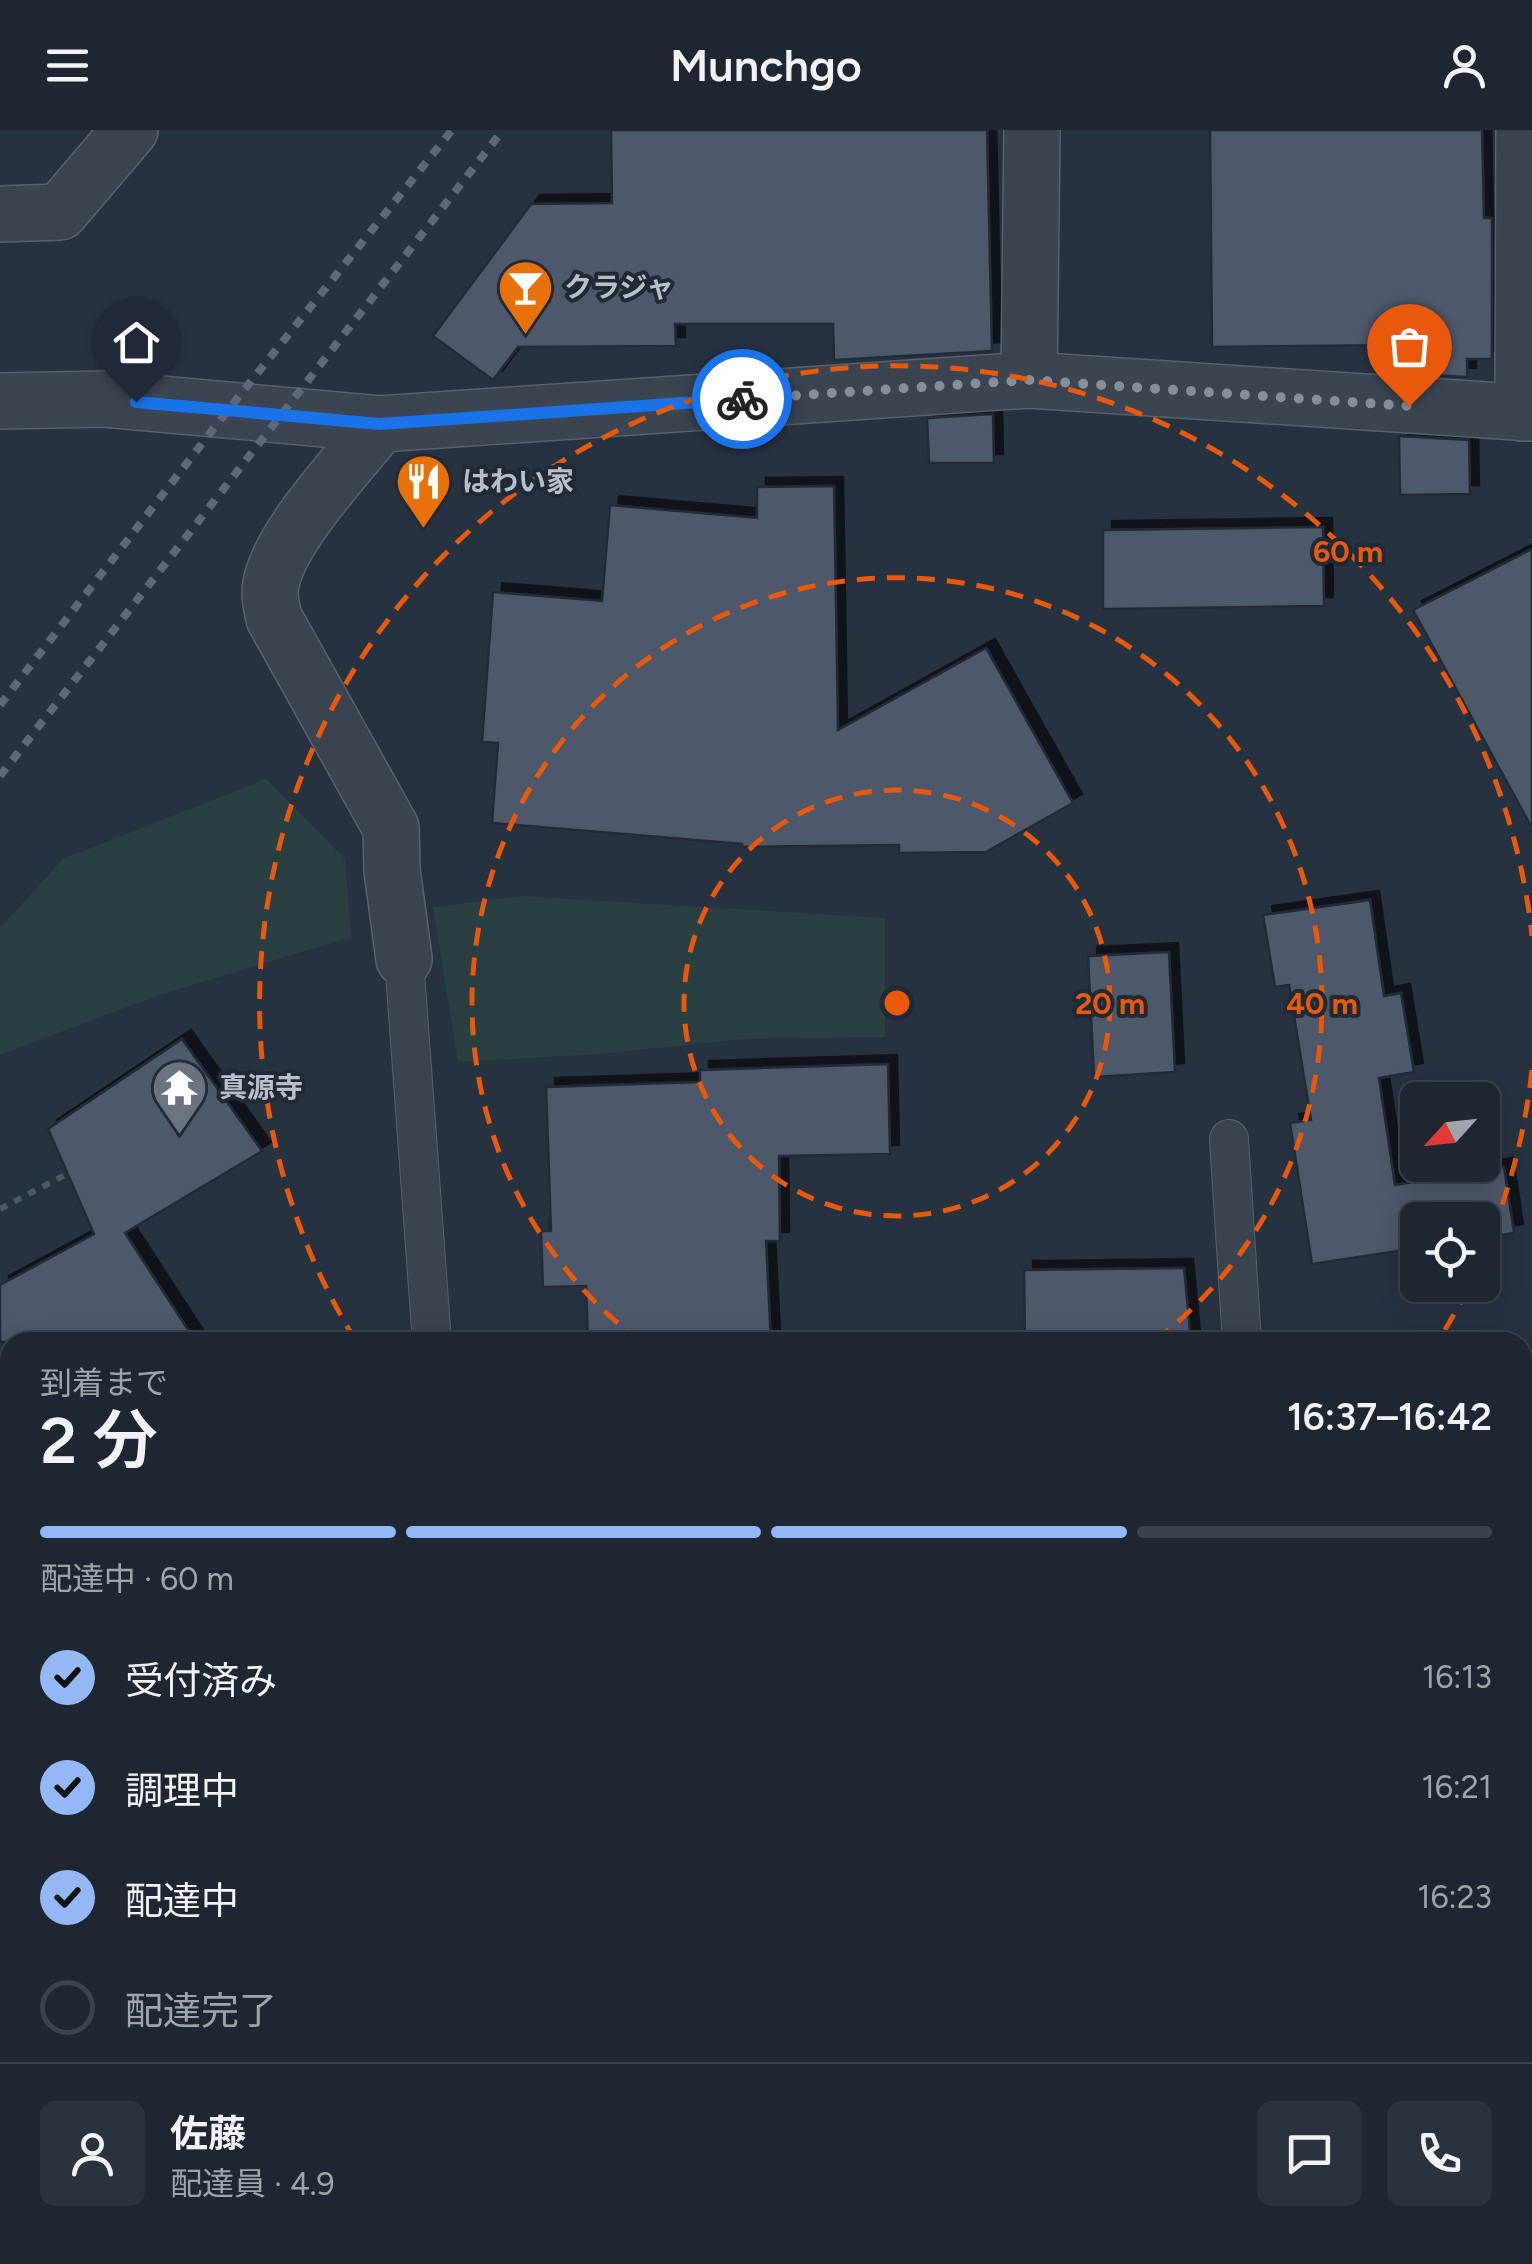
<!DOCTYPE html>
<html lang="ja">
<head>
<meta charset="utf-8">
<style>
  body { margin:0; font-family:Figtree,"Noto Sans JP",sans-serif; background:#2a323d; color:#f1f3f6; height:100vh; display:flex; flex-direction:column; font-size:38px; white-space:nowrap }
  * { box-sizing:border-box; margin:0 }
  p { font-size:32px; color:#a0a5ab }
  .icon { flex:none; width:55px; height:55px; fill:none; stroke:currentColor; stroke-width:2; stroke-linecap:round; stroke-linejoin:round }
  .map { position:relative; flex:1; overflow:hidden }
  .sheet { position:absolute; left:0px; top:1202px; width:1532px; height:932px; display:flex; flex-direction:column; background:#1d2631; border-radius:30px 30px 0 0; box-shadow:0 5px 25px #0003,0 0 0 2px #3b434d }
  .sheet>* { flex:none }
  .needle { width:65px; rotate:243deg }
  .controls { position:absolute; left:1400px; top:952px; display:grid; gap:20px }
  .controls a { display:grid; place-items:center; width:100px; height:100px; border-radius:15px; background:#1d2631; box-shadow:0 5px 25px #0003,0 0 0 2px #3b434d; font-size:50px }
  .pin { position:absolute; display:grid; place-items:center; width:85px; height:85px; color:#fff; margin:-102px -42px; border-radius:50% 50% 50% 0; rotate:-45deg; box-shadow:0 0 10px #0007 }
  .pin .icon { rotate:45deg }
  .courier { position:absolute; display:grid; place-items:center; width:100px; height:100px; margin:-50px; border:8px solid #1a73e8; border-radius:50%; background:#fff; color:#222; box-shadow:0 2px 12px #0007 }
  .headline em { font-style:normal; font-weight:600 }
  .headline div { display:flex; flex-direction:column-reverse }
  .headline { display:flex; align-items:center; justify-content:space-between; height:170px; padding:0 40px }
  h1 { font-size:65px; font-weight:600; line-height:75px }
  .bar { display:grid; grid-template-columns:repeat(4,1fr); gap:15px 10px; align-content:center; height:120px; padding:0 40px }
  .bar i { height:12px; border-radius:8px; background:#3b434d }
  .bar .active { background:#93b8f5 }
  .bar p { grid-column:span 4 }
  .line { display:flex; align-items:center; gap:25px; padding:0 40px; border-top:2px solid #3b434d }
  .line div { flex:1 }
  .round { display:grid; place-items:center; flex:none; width:105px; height:105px; border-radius:15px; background:#2a323d }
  ol { padding:0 40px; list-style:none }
  li { display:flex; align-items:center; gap:30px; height:110px }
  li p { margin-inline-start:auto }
  li .icon { padding:10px; border-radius:50%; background:#93b8f5; color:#111; stroke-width:4 }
  li:last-child { color:#a0a5ab }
  li i { width:55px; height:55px; border:5px solid #3b434d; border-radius:50% }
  header { display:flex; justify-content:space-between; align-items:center; height:130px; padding:0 40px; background:#1d2631; font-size:45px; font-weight:600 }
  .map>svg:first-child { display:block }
</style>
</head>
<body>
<header><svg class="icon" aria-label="menu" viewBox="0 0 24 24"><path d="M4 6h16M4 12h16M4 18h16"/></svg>Munchgo<svg class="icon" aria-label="person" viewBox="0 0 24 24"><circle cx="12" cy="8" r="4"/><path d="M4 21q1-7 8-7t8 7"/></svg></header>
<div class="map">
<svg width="1532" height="2134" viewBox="0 0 1532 2134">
  <defs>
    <filter id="shadow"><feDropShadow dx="9" dy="-9" stdDeviation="0" flood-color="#0009"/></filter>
  </defs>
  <rect width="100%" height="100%" fill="#273241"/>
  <!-- green -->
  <g fill="#293f42">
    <path d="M266 649 345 729 351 807 156 866 0 925V798L63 729Z"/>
    <path d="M523 766 885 788V907L744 909 600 924 458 932 433 777Z"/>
  </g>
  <!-- building -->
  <g fill="#4d596a" stroke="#222b38" stroke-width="2.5" filter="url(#shadow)">
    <path d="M611 0H987L992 221 834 230 833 194H675L676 216 518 217 493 250 433 206 531 74 612 73Z"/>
    <path d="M1210 0H1482L1484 88H1492V229H1467V247L1398 243 1397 215 1212 217Z"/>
    <path d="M993 284 994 333H929L927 288Z"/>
    <path d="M1399 306 1469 310 1470 364 1400 365Z"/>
    <path d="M834 356 838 600 986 518 1073 673 986 722 899 723V715L742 717V714L492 693 498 613 482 612 493 462 602 471 610 375 757 388V357Z"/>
    <path d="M1323 397 1324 476 1103 479V400Z"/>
    <path d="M1532 419V698L1413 480Z"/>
    <path d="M1370 770 1384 866 1401 863 1414 942 1379 948 1395 1055 1504 1037 1514 1103 1482 1108V1090H1418V1118L1312 1134 1290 993 1311 990 1289 855 1275 857 1263 785Z"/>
    <path d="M1169 822 1175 942 1094 947 1088 826Z"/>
    <path d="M182 909 262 1021 125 1103 196 1212H0V1155L94 1104 48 999Z"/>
    <path d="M888 934 890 1024 779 1026 780 1111H766L771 1212H588L586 1156 543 1157 541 1101H551L546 957 700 952V940Z"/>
    <path d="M1184 1138 1191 1212H1025L1024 1140Z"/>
  </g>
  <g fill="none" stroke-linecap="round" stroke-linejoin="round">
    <defs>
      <g id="service">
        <path d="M404 829 432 1212"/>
        <path d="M1229 1009 1242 1212"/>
        <path d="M1522 1927 1532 1907"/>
        <path d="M1522 2115 1532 2120"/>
      </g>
      <path id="pedestrian" d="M380 294C348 335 285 400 272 449 268 463 271 475 274 488L391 698 392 740 404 829"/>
      <g id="minor">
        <path d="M0 84 60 82 130 0"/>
        <path d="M1029 250 1032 0"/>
        <path d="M0 271 105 269 380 294 1029 250 1532 283"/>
        <path d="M1523 283 1524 0"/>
        <path d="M1522 1422H1532"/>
        <path d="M1530 1697 1532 1684"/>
        <path d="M0 1986 10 1991"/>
        <path d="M193 2125 204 2134"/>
      </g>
      <g id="primary">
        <path d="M0 1518 10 1527"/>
        <path d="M636 2125 645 2134"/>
      </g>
    </defs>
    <!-- service casing -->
    <use href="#service" stroke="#59626e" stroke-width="40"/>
    <!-- pedestrian casing -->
    <use href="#pedestrian" stroke="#59626e" stroke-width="58"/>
    <!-- minor casing -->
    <use href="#minor" stroke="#59626e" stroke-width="58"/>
    <!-- primary casing -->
    <use href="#primary" stroke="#454d5a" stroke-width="58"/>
    <!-- path -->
    <path stroke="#475c5f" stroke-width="6" stroke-dasharray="8 8" stroke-linecap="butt" d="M0 1079 67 1044"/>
    <!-- service -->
    <use href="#service" stroke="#3b4451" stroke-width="38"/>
    <!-- pedestrian -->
    <use href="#pedestrian" stroke="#3b4451" stroke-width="55"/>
    <!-- minor -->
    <use href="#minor" stroke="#3b4451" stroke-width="55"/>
    <!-- primary -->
    <use href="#primary" stroke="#5a6371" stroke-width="55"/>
    <!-- rail -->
    <g stroke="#5e6878" stroke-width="8" stroke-dasharray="10 10" stroke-linecap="butt">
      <path d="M0 575 228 280 452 0"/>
      <path d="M0 646 503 0"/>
    </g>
  </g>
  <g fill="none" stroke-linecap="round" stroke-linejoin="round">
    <!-- done -->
    <path stroke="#858e9b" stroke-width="10" stroke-dasharray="0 18" d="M742 269 1029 250 1409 276"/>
    <!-- route -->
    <path stroke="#1a73e8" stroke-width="12" d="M136 272 380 294 742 269"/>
  </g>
  <!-- distance rings -->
  <g fill="none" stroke="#e8590c" stroke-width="5" stroke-dasharray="18 12">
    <circle cx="897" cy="873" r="213"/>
    <path d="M641 1212A425 425 0 1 1 1153 1212"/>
    <path d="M1532 940A638 638 0 0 1 1484 1122M1468 1158A638 638 0 0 1 1438 1211M356 1211A638 638 0 1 1 1532 806"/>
  </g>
  <!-- icons -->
  <defs>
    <symbol id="bar-pin" viewBox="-11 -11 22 30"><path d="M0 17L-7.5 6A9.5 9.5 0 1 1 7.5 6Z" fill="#e8710a" stroke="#202936"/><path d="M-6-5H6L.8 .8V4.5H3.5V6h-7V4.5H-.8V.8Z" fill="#fff"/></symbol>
    <symbol id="restaurant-pin" viewBox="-11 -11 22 30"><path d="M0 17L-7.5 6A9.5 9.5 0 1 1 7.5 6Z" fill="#e8710a" stroke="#202936"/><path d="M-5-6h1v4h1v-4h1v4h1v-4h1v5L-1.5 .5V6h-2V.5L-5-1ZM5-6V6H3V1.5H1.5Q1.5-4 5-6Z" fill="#fff"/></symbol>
    <symbol id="temple-pin" viewBox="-11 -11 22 30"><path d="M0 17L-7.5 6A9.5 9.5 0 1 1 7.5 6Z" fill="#6b7280" stroke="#202936"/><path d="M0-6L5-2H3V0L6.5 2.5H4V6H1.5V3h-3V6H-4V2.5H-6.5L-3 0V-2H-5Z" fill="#fff"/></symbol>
  </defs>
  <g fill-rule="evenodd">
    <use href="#bar-pin" x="494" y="126" width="63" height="86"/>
    <use href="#restaurant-pin" x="392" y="320" width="63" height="86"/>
    <use href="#temple-pin" x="148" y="926" width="63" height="86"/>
  </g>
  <g text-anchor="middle" stroke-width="8" stroke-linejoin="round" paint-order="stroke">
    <!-- poi labels -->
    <g font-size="28" font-weight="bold" fill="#b8bfcb" stroke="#202936" text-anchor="start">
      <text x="564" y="167">クラジャ</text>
      <text x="462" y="361">はわい家</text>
      <text x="219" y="967">真源寺</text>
    </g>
  </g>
  <circle cx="897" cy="873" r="15" fill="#e8590c" stroke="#202936" stroke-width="5"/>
  <g font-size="30" text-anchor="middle" font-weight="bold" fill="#e8590c" stroke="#202936" stroke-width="8" stroke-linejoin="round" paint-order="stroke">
    <text x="1348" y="432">60 m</text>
    <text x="1110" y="884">20 m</text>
    <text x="1322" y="884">40 m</text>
  </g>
</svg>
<div class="controls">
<a><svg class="needle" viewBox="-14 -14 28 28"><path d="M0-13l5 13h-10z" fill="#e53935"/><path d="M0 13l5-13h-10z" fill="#a0a5ab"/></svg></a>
<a><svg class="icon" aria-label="locate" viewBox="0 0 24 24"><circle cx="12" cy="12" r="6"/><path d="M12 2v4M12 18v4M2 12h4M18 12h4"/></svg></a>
</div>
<div class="pin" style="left:1409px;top:276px;background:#ea580c"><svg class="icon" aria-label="bag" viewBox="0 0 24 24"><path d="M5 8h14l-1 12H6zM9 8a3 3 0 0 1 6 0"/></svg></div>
<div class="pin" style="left:136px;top:272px;background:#1f2937"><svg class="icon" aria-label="home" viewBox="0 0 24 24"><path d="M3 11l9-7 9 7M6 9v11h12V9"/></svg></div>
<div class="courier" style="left:742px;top:269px"><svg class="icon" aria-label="bike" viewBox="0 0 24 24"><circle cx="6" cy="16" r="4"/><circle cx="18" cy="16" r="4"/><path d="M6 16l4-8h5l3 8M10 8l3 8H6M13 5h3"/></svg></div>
<section class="sheet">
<div class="headline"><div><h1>2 分</h1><p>到着まで</p></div><em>16:37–16:42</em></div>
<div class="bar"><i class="active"></i><i class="active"></i><i class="active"></i><i></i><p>配達中 · 60 m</p></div>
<ol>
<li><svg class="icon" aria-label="check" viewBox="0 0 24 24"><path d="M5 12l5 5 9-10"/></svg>受付済み<p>16:13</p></li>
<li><svg class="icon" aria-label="check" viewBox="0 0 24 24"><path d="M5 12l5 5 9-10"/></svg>調理中<p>16:21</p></li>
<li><svg class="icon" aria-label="check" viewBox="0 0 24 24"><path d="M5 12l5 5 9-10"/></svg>配達中<p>16:23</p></li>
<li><i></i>配達完了</li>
</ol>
<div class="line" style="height:180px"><a class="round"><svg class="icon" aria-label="person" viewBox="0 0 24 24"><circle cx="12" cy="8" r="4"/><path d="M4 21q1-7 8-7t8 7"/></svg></a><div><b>佐藤</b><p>配達員 · 4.9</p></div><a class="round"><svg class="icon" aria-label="chat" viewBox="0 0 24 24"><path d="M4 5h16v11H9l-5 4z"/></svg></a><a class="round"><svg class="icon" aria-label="phone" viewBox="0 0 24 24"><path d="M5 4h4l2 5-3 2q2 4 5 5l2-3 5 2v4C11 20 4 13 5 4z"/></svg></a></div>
</section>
</div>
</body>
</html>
